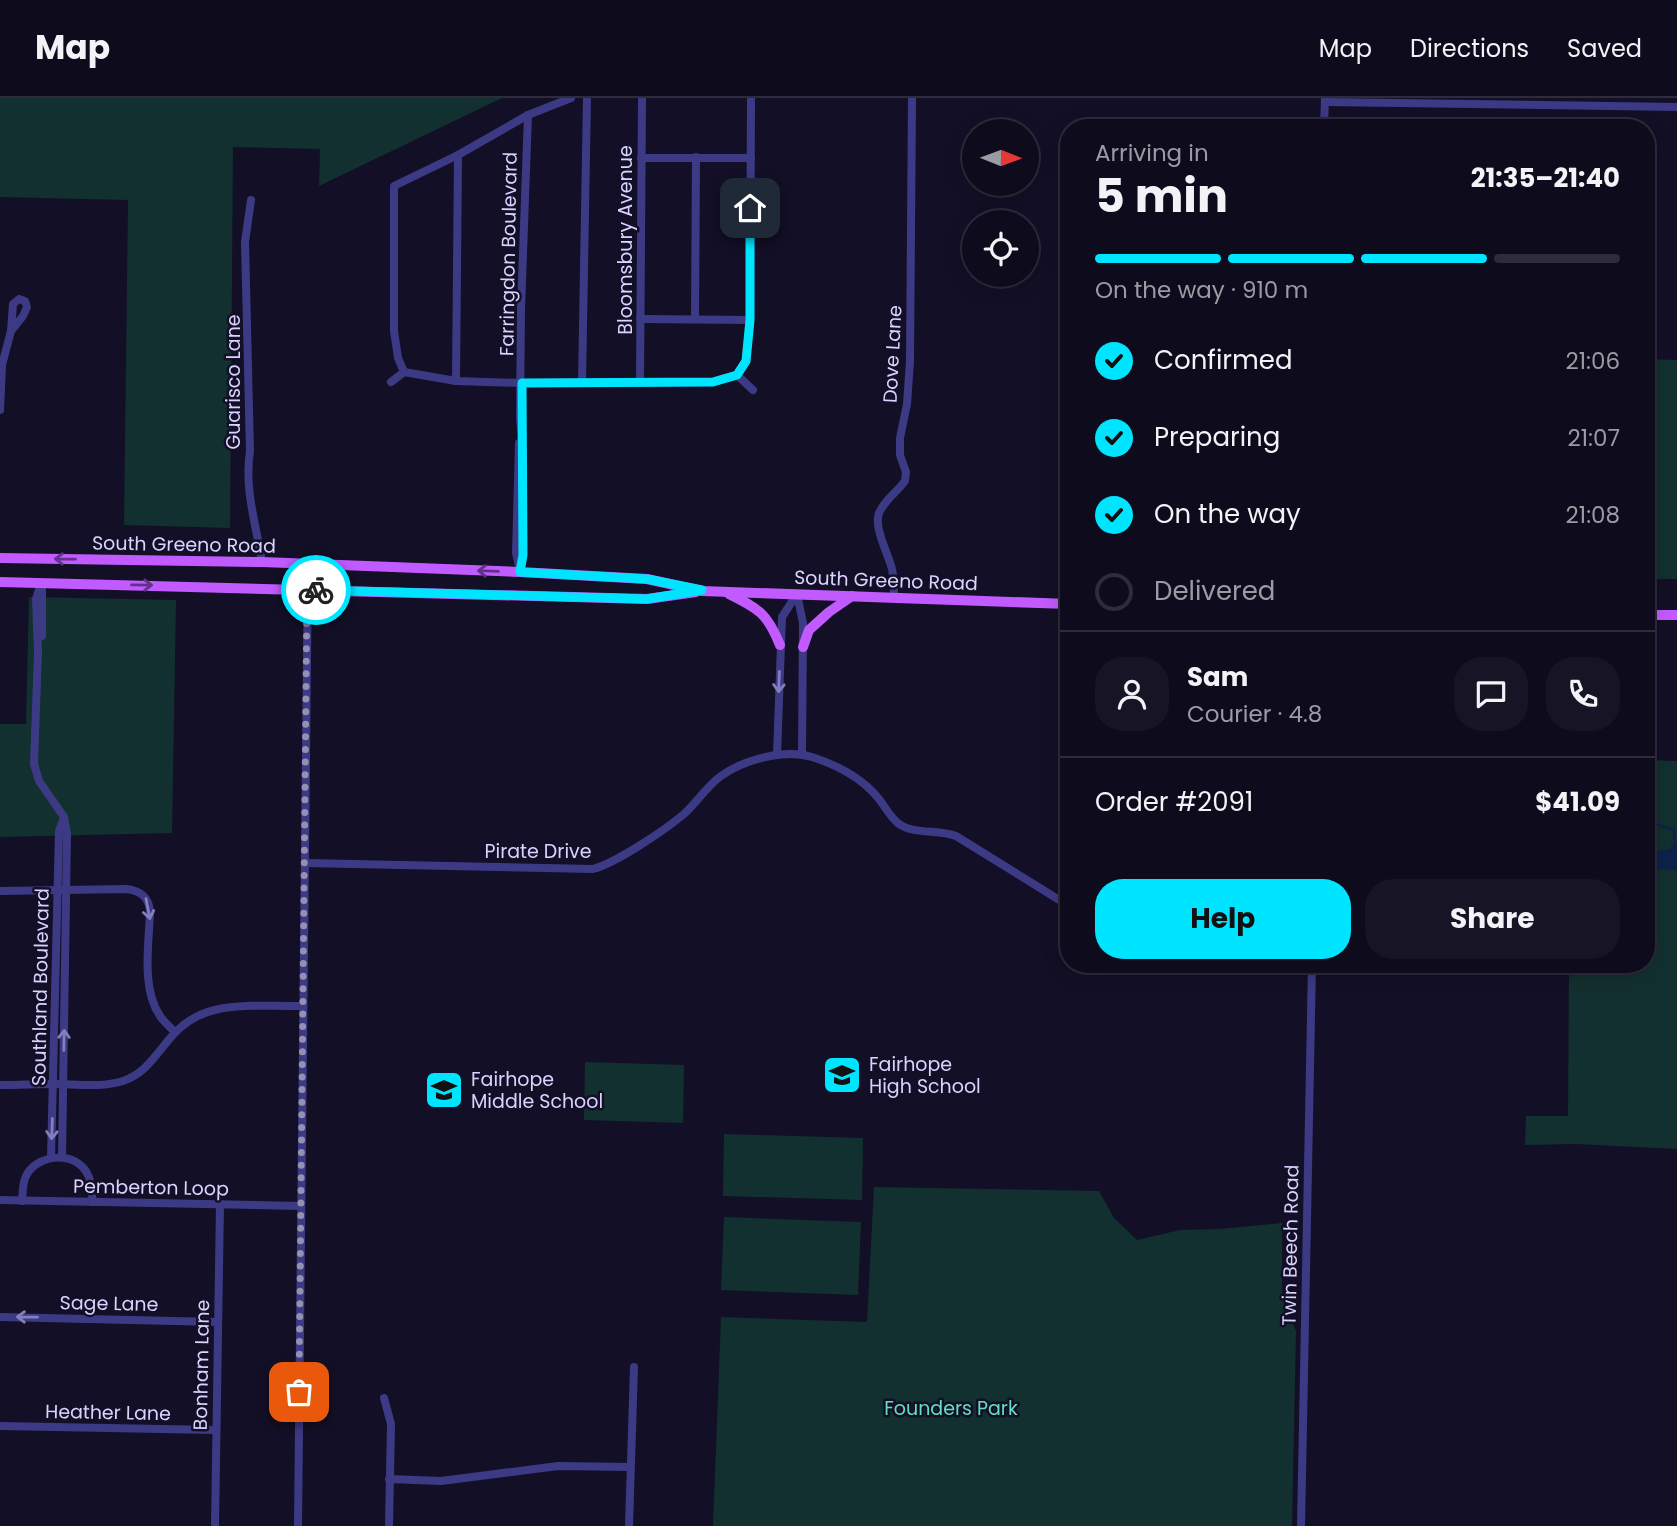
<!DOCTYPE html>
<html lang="en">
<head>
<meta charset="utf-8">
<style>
  body { margin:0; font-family:Poppins,sans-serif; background:#171425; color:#f1f3f6; height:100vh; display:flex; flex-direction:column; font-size:26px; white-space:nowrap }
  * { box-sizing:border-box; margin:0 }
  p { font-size:23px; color:#9b9ba3 }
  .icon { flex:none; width:38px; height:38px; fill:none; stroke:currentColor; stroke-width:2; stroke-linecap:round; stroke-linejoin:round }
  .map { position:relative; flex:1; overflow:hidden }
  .details { position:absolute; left:1060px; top:21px; width:595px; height:854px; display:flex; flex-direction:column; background:#0e0b1c; border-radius:28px; box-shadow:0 4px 18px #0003,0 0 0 2px #2e2b3b }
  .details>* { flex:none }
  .needle { width:46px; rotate:91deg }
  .controls { position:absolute; left:962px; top:21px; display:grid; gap:14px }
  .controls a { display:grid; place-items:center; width:77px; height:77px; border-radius:50%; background:#0e0b1c; box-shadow:0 4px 18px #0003,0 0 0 2px #2e2b3b; font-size:35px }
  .pin { position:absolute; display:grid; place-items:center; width:60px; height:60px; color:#fff; margin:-30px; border-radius:14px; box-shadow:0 4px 10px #0006 }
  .courier { position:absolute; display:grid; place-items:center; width:70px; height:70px; margin:-35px; border:5px solid #00e5ff; border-radius:50%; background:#fff; color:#222; box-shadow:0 2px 9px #0007 }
  .summary em { font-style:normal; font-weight:700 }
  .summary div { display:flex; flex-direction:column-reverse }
  .summary { display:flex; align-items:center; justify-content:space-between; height:119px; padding:0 35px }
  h1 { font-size:46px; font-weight:700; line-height:52px }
  .bar { display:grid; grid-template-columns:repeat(4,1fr); gap:10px 7px; align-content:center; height:84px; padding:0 35px }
  .bar i { height:9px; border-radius:5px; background:#2e2b3b }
  .bar .on { background:#00e5ff }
  .bar p { grid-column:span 4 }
  .line { display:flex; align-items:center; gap:18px; padding:0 35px; border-top:2px solid #2e2b3b }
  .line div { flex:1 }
  .round { display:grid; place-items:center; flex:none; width:74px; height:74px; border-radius:28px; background:#171425 }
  ol { padding:0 35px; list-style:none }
  li { display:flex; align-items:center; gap:21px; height:77px }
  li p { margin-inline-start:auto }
  li .icon { padding:7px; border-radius:50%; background:#00e5ff; color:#111; stroke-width:4 }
  li:last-child { color:#9b9ba3 }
  li i { width:38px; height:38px; border:4px solid #2e2b3b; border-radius:50% }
  .button { display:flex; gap:14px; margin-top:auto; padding:14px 35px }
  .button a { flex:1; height:80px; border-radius:28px; background:#00e5ff; color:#111; font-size:28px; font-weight:700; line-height:80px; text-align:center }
  .button a+a { background:#171425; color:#f1f3f6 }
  header { display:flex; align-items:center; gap:42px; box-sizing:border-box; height:98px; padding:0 35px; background:#0e0b1c; border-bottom:2px solid #2e2b3b }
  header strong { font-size:33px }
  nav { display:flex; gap:38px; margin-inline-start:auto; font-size:24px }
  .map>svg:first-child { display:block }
</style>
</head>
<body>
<header>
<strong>Map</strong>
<nav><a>Map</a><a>Directions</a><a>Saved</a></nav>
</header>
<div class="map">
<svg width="1677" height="1428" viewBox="0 0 1677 1428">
  <rect width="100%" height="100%" fill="#130f26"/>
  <!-- green -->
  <g fill="#12302f">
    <path d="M0 0H502L319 88 320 51 233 49 230 430 124 427 128 102 0 99Z"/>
    <path d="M1647 261 1677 262V481H1647Z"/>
    <path d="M29 499 176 502 172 735 0 739V626H26Z"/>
    <path d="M1647 662 1677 663V1051L1576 1046 1525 1047 1526 1018H1568L1569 866H1647Z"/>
    <path d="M585 964 684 967 683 1025 584 1022Z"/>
    <path d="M724 1036 863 1040 862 1102 723 1098Z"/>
    <path d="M874 1089 1099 1093 1114 1120 1137 1142 1180 1132 1220 1131 1282 1125V1201L1296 1233 1292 1428H713L721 1219 867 1224Z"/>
    <path d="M724 1119 861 1124 858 1197 721 1192Z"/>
  </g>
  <!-- water -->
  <path fill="#0c2248" d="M1672 747H1677V773L1664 771 1647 773V755L1670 751Z"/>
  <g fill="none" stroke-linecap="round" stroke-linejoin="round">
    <!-- stream -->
    <path stroke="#0c2248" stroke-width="2.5" d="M1647 723 1674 732 1675 747"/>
    <!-- minor -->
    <g stroke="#3d3a85" stroke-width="8">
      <path d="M1325 4 1677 9"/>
      <path d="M1324 30 1325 0"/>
      <path d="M641 60H751"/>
      <path d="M251 102 245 144 250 353C244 391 256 426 262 464"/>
      <path d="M19 201 25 203 27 209 23 218 11 233 13 206Z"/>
      <path d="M640 221 750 222"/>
      <path d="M695 221 696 59"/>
      <path d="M404 274 398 260 394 233V88L458 57 528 17 571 0"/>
      <path d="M404 274 456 283 522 285 713 284 737 277"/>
      <path d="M737 277 746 263 750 222 751 0"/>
      <path d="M737 277 753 292"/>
      <path d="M456 283 458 57"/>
      <path d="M391 284 404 274"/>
      <path d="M640 284 642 0"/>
      <path d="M582 285 587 0"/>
      <path d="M0 312 2 267 11 233"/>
      <path d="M519 345 516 455 519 468"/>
      <path d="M520 474 523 457V357L520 320 521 211 528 17"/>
      <path d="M41 485 36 501 38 554 34 666 39 683 64 719 67 736 62 1059"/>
      <path d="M42 491V538"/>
      <path d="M797 496 803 525 802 657"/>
      <path d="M894 499C894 490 894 481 892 471 888 455 872 427 880 413 886 401 897 394 905 383L906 374 900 357V340L907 306 910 263 912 0"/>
      <path d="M777 657 782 519 797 496"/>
      <path d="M305 765 593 771C616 765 665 732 684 716 697 704 707 688 721 678 745 661 784 651 812 659 837 667 863 681 879 701 886 710 890 719 899 726 915 737 938 731 956 738L1069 808"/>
      <path d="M0 793 126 791C141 793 149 799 150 814 149 846 141 890 160 918 164 924 170 929 175 934"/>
      <path d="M0 987C18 987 36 986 54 986 76 986 101 990 123 983 147 975 157 954 173 937 206 899 258 909 303 908"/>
      <path d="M51 1060 59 733 63 722"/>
      <path d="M0 1102 301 1108"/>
      <path d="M22 1103C23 1094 22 1084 27 1076 40 1055 77 1053 88 1077 92 1084 91 1096 93 1104"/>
      <path d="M0 1219 218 1224"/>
      <path d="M384 1300 391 1326 389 1428"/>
      <path d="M0 1328 216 1332"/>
      <path d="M389 1381 441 1383 558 1368 630 1369"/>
      <path d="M215 1428 220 1106"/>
      <path d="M298 1428 308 466"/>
      <path d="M629 1428 634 1269"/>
      <path d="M1301 1428 1312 866"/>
    </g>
    <!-- major -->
    <g stroke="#c25bff" stroke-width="10">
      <path d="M0 460 262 464 520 474 647 481 702 493 1069 506"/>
      <path d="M0 484 647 501 696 494"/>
      <path d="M729 496C759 511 767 515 780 547"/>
      <path d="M1647 517H1677"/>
      <path d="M803 549 809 532 829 514 852 498"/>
    </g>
  </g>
  <!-- one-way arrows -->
  <defs><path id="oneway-shaft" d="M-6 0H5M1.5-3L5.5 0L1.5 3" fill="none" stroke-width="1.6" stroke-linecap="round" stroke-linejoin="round" transform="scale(1.75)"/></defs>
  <g stroke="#623188">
    <use href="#oneway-shaft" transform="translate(65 461) rotate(-179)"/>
    <use href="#oneway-shaft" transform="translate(488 473) rotate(-178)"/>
    <use href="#oneway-shaft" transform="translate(142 487) rotate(1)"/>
  </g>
  <g stroke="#837fbc">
    <use href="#oneway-shaft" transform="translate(779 584) rotate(92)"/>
    <use href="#oneway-shaft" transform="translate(148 811) rotate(79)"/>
    <use href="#oneway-shaft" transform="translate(64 942) rotate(-89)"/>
    <use href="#oneway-shaft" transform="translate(52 1031) rotate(92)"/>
    <use href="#oneway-shaft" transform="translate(27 1219) rotate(-179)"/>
  </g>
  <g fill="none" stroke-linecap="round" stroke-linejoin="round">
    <!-- done -->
    <path stroke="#948fb3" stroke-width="7" stroke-dasharray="0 12.6" d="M299 1294 307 491 316 492"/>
    <!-- route -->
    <path stroke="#00e5ff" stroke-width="9" d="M316 492 647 501 702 492 647 481 520 474 523 457 522 285 713 284 737 277 746 263 750 222V110"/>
  </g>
  <!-- icons -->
  <defs>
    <symbol id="school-square" viewBox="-11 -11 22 22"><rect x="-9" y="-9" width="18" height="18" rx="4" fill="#00e5ff" stroke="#130f26"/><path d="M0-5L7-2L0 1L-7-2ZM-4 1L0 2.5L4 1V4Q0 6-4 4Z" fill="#111"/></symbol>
  </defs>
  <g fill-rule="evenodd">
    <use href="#school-square" x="820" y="955" width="44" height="44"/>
    <use href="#school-square" x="422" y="970" width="44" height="44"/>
  </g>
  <g text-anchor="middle" stroke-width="5" stroke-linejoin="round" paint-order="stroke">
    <!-- street labels -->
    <g font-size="19" fill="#d9d4ff" stroke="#130f26">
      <text transform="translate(625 142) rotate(-90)" y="7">Bloomsbury Avenue</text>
      <text transform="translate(508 156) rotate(-89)" y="7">Farringdon Boulevard</text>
      <text transform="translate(892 256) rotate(-87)" y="7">Dove Lane</text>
      <text transform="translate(233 284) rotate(-90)" y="7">Guarisco Lane</text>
      <text transform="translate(184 446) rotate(1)" y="7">South Greeno Road</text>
      <text transform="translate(886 482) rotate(2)" y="7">South Greeno Road</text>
      <text x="538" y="760">Pirate Drive</text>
      <text transform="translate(40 889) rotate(-89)" y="7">Southland Boulevard</text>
      <text transform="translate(151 1089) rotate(1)" y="7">Pemberton Loop</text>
      <text transform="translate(1290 1147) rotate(-89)" y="7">Twin Beech Road</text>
      <text transform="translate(109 1205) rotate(1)" y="7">Sage Lane</text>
      <text transform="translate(201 1267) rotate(-89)" y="7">Bonham Lane</text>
      <text transform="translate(108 1314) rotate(1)" y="7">Heather Lane</text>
    </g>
    <!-- poi labels -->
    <g font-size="19" fill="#d9d4ff" stroke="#130f26" text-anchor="start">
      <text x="869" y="973">Fairhope<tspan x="869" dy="22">High School</tspan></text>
      <text x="471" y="988">Fairhope<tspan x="471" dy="22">Middle School</tspan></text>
    </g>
    <!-- park labels -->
    <g font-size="19" fill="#5fe0c0" stroke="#130f26">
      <text x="951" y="1317">Founders Park</text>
    </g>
  </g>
</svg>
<div class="controls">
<a><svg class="needle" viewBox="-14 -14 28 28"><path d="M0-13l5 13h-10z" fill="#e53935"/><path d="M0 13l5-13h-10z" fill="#9b9ba3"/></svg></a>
<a><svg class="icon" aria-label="locate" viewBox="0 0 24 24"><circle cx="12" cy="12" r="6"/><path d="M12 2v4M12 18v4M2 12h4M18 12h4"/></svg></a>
</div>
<div class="pin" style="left:299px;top:1294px;background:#ea580c"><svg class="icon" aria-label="bag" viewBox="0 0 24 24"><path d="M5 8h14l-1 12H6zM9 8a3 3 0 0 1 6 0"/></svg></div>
<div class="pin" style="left:750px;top:110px;background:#1f2937"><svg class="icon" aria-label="home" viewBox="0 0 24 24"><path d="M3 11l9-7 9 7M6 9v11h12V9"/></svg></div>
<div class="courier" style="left:316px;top:492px"><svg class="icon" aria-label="bike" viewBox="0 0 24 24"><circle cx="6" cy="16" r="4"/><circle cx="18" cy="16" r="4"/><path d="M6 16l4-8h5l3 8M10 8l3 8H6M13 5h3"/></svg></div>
<section class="details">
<div class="summary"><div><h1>5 min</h1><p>Arriving in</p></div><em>21:35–21:40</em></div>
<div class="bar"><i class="on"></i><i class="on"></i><i class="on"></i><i></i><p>On the way · 910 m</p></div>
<ol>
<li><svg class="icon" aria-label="check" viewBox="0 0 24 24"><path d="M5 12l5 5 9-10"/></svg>Confirmed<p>21:06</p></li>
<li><svg class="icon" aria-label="check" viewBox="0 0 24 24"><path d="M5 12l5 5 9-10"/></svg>Preparing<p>21:07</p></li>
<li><svg class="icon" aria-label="check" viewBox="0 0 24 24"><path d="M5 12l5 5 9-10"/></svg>On the way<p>21:08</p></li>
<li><i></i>Delivered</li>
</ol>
<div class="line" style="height:126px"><a class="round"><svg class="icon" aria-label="person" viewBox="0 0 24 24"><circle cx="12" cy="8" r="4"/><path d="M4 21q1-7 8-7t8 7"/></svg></a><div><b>Sam</b><p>Courier · 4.8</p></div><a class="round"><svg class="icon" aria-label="chat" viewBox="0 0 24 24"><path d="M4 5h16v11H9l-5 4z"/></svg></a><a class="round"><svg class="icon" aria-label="phone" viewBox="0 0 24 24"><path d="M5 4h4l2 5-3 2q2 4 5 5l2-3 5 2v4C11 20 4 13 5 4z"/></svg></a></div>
<div class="line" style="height:91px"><div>Order #2091</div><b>$41.09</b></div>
<div class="button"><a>Help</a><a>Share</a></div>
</section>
</div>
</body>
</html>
